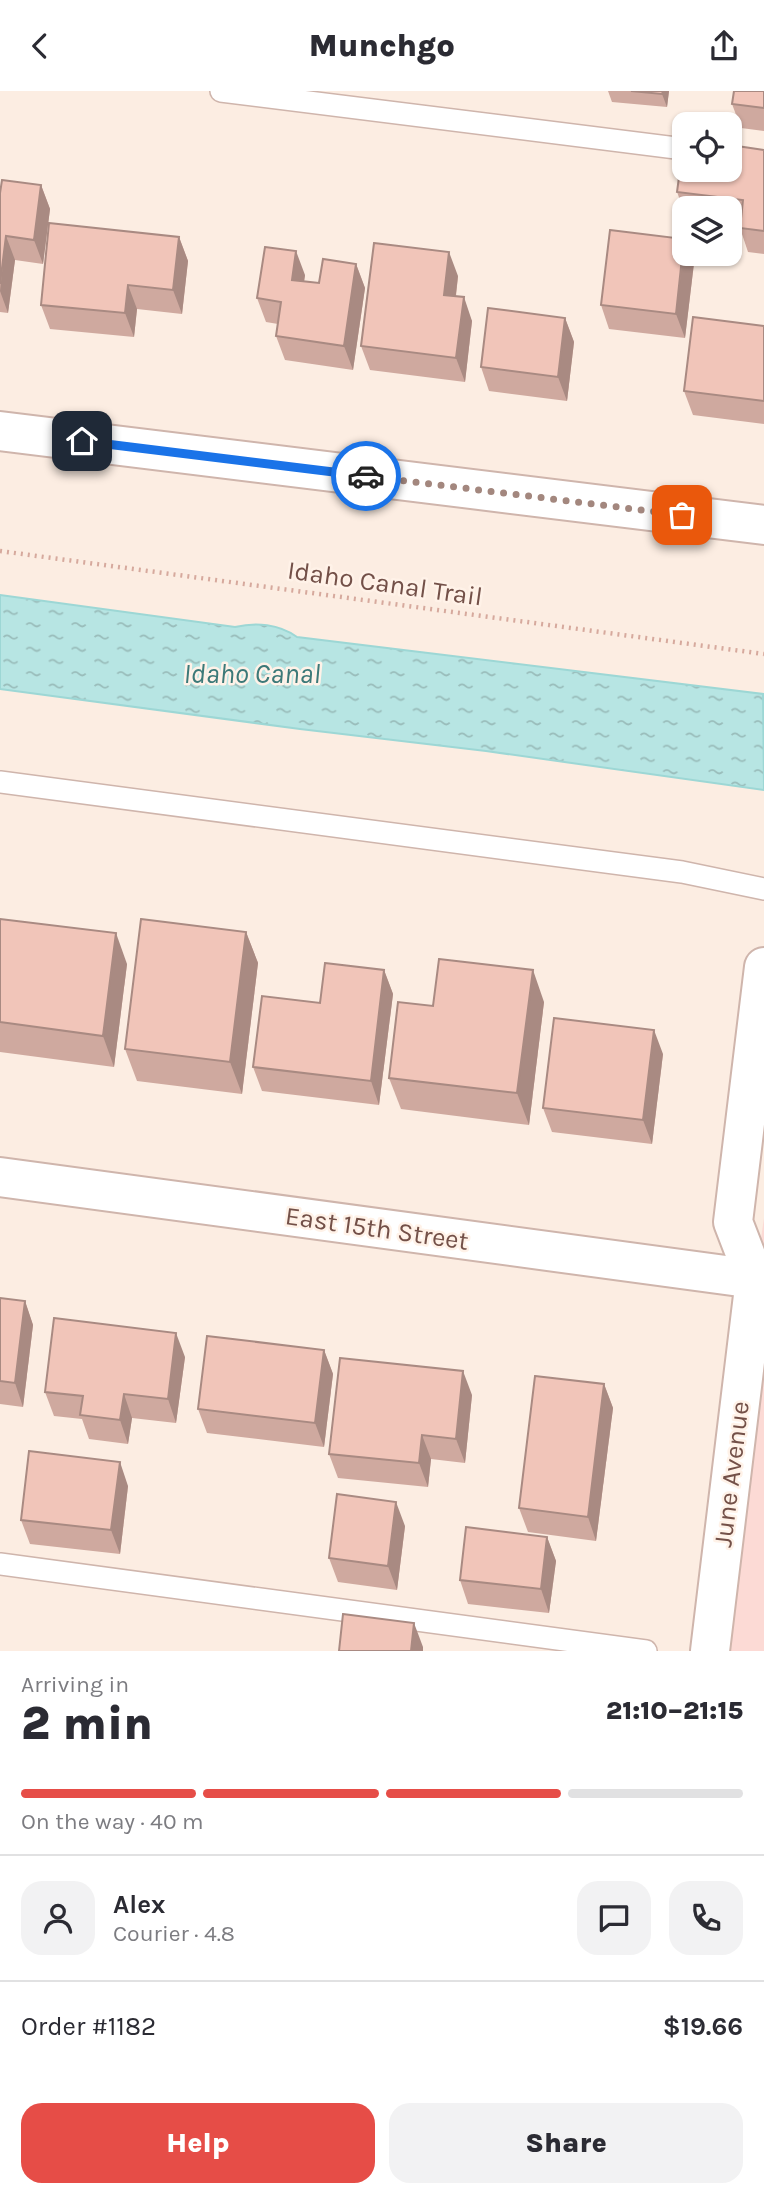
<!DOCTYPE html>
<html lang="en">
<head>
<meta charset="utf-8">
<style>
  body { margin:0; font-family:Karla,sans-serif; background:#f2f2f3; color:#2b2b33; height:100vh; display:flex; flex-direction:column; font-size:26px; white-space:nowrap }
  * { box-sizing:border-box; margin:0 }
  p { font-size:23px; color:#7c7c81 }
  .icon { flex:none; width:38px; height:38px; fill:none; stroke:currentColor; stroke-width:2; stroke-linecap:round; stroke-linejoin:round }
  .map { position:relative; height:1560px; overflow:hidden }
  .details { display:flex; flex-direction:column; background:#fff; flex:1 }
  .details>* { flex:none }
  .controls { position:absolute; left:672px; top:21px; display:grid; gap:14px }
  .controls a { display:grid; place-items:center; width:70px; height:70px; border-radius:14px; background:#fff; box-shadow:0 2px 5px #0004; font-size:35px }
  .pin { position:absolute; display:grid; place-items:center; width:60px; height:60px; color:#fff; margin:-30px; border-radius:14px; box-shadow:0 4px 10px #0006 }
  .courier { position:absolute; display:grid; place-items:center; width:70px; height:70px; margin:-35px; border:5px solid #1a73e8; border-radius:50%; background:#fff; color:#222; box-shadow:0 2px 9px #0007 }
  .overview em { font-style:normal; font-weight:800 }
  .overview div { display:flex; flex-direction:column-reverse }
  .overview { display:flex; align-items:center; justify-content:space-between; height:119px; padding:0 21px }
  h1 { font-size:46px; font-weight:800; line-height:52px }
  .bar { display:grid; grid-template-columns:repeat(4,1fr); gap:10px 7px; align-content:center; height:84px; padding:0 21px }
  .bar i { height:9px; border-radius:5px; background:#e1e1e2 }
  .bar .current { background:#e64d47 }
  .bar p { grid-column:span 4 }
  .line { display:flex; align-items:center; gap:18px; padding:0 21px; border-top:2px solid #e1e1e2 }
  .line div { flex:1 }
  .round { display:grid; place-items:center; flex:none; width:74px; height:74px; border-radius:21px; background:#f2f2f3 }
  .primary-button { display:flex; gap:14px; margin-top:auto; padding:14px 21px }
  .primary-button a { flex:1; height:80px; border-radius:21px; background:#e64d47; color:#fff; font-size:28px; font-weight:800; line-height:80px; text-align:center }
  .primary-button a+a { background:#f2f2f3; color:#2b2b33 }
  header { display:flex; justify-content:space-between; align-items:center; height:91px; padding:0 21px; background:#fff; font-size:32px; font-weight:800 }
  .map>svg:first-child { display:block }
</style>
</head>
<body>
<header><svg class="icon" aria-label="back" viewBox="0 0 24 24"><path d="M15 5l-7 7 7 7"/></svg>Munchgo<svg class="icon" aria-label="share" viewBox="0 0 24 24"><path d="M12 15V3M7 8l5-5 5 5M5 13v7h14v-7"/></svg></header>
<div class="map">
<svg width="764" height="1560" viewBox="0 0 764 1560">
  <defs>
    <pattern id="water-ripples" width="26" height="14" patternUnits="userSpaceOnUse" patternTransform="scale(1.75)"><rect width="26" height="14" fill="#b7e5e3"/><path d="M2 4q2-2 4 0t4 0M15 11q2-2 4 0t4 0" fill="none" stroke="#99bcba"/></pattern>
  </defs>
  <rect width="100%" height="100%" fill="#fcede2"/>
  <!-- commercial -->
  <path fill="#fcdad5" d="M764 1127V1560H710L755 1188Z"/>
  <!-- water -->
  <path fill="url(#water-ripples)" stroke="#9dd7d5" stroke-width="2" d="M0 504 235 536C256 531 279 533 297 546L763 603 764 699 486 660 300 638 0 598Z"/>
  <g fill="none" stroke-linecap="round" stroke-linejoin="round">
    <defs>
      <g id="service">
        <path d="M221 0 684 58"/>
        <path d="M0 691 682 781 764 798"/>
        <path d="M0 1473 646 1560"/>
      </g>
      <g id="minor">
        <path d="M0 340 764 434"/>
        <path d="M0 1086 755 1188"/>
        <path d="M710 1560 755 1188 733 1131 764 876"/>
      </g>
    </defs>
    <!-- service casing -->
    <use href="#service" stroke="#cfb5ac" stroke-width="24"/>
    <!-- minor casing -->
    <use href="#minor" stroke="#cfb5ac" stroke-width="42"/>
    <!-- path -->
    <path stroke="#d6a99d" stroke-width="4.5" stroke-dasharray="2 5" stroke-linecap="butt" d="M0 460 764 563"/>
    <!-- service -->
    <use href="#service" stroke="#fff" stroke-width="21"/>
    <!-- minor -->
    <use href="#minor" stroke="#fff" stroke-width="38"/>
  </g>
  <!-- wall -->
  <g fill="#cfa99f">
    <path d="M608 0H669L667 16 612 11Z"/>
    <path d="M764 0V40L741 37 732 13Z"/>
    <path d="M764 59V163L748 161 740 137V132L730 130V117H684V120L677 101Z"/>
    <path d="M41 94 50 118 43 173 15 169 8 222 0 221V102Z"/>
    <path d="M179 146 188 170 182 223 137 218 134 246 50 238 41 214Z"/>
    <path d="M684 163H691L694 172 685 247 609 238 601 214Z"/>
    <path d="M356 173 365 197 353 279 285 269 276 245 278 233 266 231 257 207 305 184 304 190 319 192Z"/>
    <path d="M458 185 456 205 472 230 465 291 370 279 361 255Z"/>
    <path d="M565 227 574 251 567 310 489 300 481 276Z"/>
    <path d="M764 235V333L693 324 684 300Z"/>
    <path d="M0 828 127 873 114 976 0 961Z"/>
    <path d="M246 841 258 872 242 1003 137 990 125 958Z"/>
    <path d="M384 879 393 903 379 1014 262 1000 253 976 320 912Z"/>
    <path d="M544 911 529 1034 401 1018 389 987 433 915Z"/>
    <path d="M663 963 652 1053 552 1041 543 1017Z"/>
    <path d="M0 1207 25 1210 33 1234 23 1316 0 1313Z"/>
    <path d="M324 1259 333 1283 324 1356 207 1342 198 1318Z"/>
    <path d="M185 1266 176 1332 132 1327 128 1353 89 1348 82 1328 54 1325 45 1301Z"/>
    <path d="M604 1293 613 1317 596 1450 528 1441 519 1417Z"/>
    <path d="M472 1304 465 1372 431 1368 428 1396 338 1387 329 1363Z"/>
    <path d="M128 1395 120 1463 30 1453 21 1429Z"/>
    <path d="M405 1435 397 1499 338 1491 329 1467Z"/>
    <path d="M547 1446 556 1470 549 1522 468 1513 460 1489Z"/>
  </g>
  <!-- shaded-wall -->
  <g fill="#a98a82">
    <path d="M663 0H669L667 16 662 3Z"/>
    <path d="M41 94 50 118 43 173 34 149Z"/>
    <path d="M6 145 15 169 8 222 0 200Z"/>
    <path d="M179 146 188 170 182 223 173 199Z"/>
    <path d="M684 156V163H691L694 172 685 247 676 223Z"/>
    <path d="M296 160 305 184 301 213 292 189Z"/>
    <path d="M449 161 458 185 453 228 444 204Z"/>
    <path d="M356 173 365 197 353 279 344 255Z"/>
    <path d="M128 194 137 218 134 246 125 222Z"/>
    <path d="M464 206 472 230 465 291 456 267Z"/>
    <path d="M565 227 574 251 567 310 558 286Z"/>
    <path d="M246 841 258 872 242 1003 230 971Z"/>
    <path d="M116 842 127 873 114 976 103 945Z"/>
    <path d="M384 879 393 903 379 1014 371 990Z"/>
    <path d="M533 879 544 911 529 1034 517 1002Z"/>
    <path d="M654 939 663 963 652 1053 643 1029Z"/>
    <path d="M25 1210 33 1234 23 1316 15 1292Z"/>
    <path d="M176 1242 185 1266 176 1332 168 1308Z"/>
    <path d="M324 1259 333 1283 324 1356 315 1332Z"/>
    <path d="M463 1280 472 1304 465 1372 456 1348Z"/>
    <path d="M604 1293 613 1317 596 1450 588 1426Z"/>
    <path d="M124 1303 132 1327 128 1353 120 1329Z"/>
    <path d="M422 1344 431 1368 428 1396 419 1372Z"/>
    <path d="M120 1371 128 1395 120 1463 111 1439Z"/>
    <path d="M396 1411 405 1435 397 1499 388 1475Z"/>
    <path d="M547 1446 556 1470 549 1522 541 1498Z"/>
    <path d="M414 1532 423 1556V1560H411Z"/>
  </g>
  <!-- building -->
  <g fill="#f1c5b9" stroke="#a98a82" stroke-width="2">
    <path d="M631 0H663L662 3Z"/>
    <path d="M734 0H764V17L732 13Z"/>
    <path d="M684 49V79H730V54L764 59V140L740 137 743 109 677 101Z"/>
    <path d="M2 89 41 94 34 149 6 145 0 193V102Z"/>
    <path d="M49 132 179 146 173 199 128 194 125 222 41 214Z"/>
    <path d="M610 139 684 148 676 223 601 214Z"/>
    <path d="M374 152 449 161 444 204 464 206 456 267 361 255Z"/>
    <path d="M265 156 296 160 292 189 319 192 323 168 356 173 344 255 276 245 281 211 257 207Z"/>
    <path d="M488 217 565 227 558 286 481 276Z"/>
    <path d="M693 226 764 235V310L684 300Z"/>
    <path d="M0 828 116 842 103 945 0 931Z"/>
    <path d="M141 828 246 841 230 971 125 958Z"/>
    <path d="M439 868 533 879 517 1002 389 987 398 911 433 915Z"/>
    <path d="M325 872 384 879 371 990 253 976 262 905 320 912Z"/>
    <path d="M554 927 654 939 643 1029 543 1017Z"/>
    <path d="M0 1207 25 1210 15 1292 0 1290Z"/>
    <path d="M54 1227 176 1242 168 1308 124 1303 120 1329 80 1324 83 1305 45 1301Z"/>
    <path d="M207 1245 324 1259 315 1332 198 1318Z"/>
    <path d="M340 1267 463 1280 456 1348 422 1344 419 1372 329 1363Z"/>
    <path d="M535 1285 604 1293 588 1426 519 1417Z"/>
    <path d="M29 1360 120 1371 111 1439 21 1429Z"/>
    <path d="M337 1403 396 1411 388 1475 329 1467Z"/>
    <path d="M466 1436 547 1446 541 1498 460 1489Z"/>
    <path d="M343 1523 414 1532 411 1560H339Z"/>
  </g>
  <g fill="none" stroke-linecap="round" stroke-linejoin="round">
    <!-- done -->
    <path stroke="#a3877e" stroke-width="7" stroke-dasharray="0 12.6" d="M366 385 682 424"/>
    <!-- route -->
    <path stroke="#1a73e8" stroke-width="9" d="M82 350 366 385"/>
  </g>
  <g text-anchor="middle" stroke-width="5" stroke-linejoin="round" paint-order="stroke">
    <!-- street labels -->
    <g font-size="26" fill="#735048" stroke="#fff2e8">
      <text transform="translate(385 492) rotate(8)" y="9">Idaho Canal Trail</text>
      <text transform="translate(377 1137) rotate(8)" y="9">East 15th Street</text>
      <text transform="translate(731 1383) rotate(-83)" y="9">June Avenue</text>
    </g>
    <!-- water labels -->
    <g font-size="28" font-style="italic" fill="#3c7978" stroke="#fff2e8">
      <text x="252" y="592">Idaho Canal</text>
    </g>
  </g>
</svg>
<div class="controls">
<a><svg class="icon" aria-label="locate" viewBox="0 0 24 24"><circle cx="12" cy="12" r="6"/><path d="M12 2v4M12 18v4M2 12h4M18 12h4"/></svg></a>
<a><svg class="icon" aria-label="layers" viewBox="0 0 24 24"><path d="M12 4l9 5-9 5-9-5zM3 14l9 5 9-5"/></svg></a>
</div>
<div class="pin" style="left:682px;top:424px;background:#ea580c"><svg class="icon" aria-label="bag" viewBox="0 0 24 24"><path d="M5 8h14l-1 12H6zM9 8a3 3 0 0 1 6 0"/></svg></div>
<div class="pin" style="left:82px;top:350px;background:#1f2937"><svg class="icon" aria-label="home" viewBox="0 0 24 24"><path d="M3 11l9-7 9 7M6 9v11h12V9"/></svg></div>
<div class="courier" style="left:366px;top:385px"><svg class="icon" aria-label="car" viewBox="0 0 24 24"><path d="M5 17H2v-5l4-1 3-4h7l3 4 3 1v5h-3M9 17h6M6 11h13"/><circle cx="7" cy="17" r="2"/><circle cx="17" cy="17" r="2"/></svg></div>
</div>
<section class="details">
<div class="overview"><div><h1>2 min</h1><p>Arriving in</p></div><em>21:10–21:15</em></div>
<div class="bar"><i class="current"></i><i class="current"></i><i class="current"></i><i></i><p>On the way · 40 m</p></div>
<div class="line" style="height:126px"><a class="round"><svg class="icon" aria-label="person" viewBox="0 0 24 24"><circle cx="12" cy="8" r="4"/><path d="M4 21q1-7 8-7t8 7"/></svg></a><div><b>Alex</b><p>Courier · 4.8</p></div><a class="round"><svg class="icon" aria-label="chat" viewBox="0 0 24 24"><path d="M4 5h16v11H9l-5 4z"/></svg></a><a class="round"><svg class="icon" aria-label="phone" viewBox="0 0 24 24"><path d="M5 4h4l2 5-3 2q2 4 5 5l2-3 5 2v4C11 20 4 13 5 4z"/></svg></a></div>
<div class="line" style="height:91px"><div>Order #1182</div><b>$19.66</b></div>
<div class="primary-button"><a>Help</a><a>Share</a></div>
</section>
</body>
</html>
